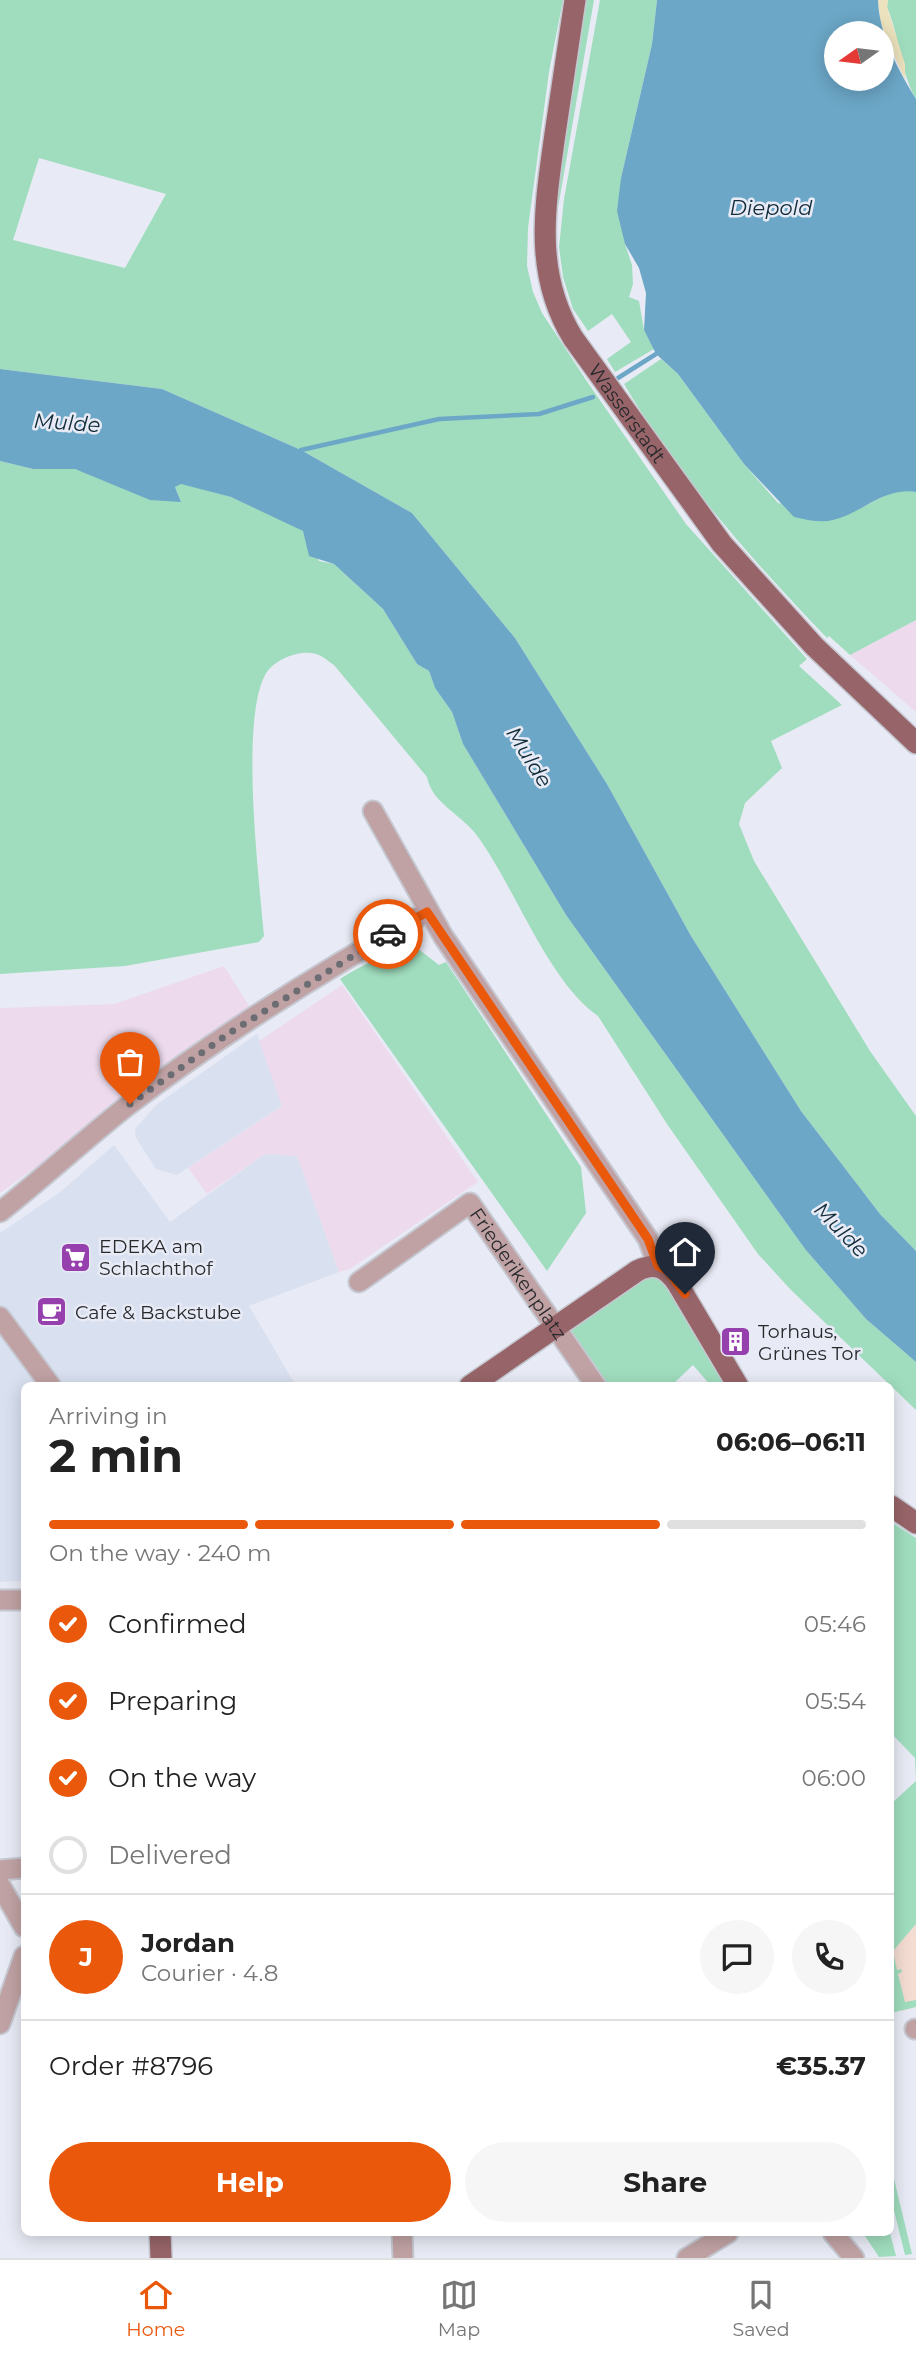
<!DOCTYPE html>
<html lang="en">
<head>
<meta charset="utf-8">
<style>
  body { margin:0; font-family:Montserrat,sans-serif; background:#f6f6f6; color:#222; height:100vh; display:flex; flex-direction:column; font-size:26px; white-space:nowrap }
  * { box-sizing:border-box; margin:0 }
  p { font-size:23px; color:#767676 }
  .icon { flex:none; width:38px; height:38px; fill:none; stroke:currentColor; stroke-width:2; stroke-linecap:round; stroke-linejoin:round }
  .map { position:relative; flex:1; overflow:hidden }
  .details { position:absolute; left:21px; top:1382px; width:873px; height:854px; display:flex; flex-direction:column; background:#fff; border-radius:10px; box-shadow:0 4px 18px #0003 }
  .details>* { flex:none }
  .needle { width:46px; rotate:256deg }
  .fabs { position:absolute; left:824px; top:21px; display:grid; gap:14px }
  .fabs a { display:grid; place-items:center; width:70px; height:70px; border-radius:50%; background:#fff; box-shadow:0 4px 18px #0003; font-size:35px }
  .pin { position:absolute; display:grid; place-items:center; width:60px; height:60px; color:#fff; margin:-72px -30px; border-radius:50% 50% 50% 0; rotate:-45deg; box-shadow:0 0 7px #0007 }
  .pin .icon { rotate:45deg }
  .courier { position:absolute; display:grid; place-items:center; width:70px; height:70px; margin:-35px; border:5px solid #ea580c; border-radius:50%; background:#fff; color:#222; box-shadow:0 2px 9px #0007 }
  .summary em { font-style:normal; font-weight:700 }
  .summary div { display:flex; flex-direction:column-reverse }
  .summary { display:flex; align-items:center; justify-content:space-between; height:119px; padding:0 28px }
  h1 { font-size:46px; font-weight:700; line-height:52px }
  .bar { display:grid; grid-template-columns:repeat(4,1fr); gap:10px 7px; align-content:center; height:84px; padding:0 28px }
  .bar i { height:9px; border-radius:5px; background:#e0e0e0 }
  .bar .selected { background:#ea580c }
  .bar p { grid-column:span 4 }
  .line { display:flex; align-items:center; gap:18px; padding:0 28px; border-top:2px solid #e0e0e0 }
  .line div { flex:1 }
  .round { display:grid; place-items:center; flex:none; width:74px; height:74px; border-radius:37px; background:#f6f6f6 }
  ol { padding:0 28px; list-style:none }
  li { display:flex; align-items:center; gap:21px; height:77px }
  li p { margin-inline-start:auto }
  li .icon { padding:7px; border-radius:50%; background:#ea580c; color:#fff; stroke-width:4 }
  li:last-child { color:#767676 }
  li i { width:38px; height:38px; border:4px solid #e0e0e0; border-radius:50% }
  .button { display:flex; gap:14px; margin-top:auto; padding:14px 28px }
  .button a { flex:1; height:80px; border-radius:42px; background:#ea580c; color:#fff; font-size:28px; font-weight:700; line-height:80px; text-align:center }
  .button a+a { background:#f6f6f6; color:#222 }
  .tab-bar { display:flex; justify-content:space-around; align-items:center; height:98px; border-top:2px solid #e0e0e0; background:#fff; font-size:19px; color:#767676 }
  .tab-bar a { display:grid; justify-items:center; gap:4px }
  .tab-bar .selected { color:#ea580c }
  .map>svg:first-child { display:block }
</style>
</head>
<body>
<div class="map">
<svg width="916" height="2258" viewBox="0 0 916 2258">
  <rect width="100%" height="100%" fill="#e8ebf5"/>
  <!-- built -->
  <g fill="#d9e0f0">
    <path d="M257 1034 283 1105 177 1175 156 1169 136 1138 135 1129 156 1105Z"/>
    <path d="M114 1145 170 1222 265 1154 297 1155 339 1272 249 1306 296 1386H24V1581L0 1582V1233L59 1193Z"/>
  </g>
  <!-- industrial -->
  <g fill="#eddbed">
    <path d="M916 620V712L850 655Z"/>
    <path d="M224 966 253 1012 0 1193V1008L114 1004Z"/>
    <path d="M342 985 478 1182 350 1269 339 1272 297 1156 265 1154 207 1194 188 1168 282 1106 259 1041Z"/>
  </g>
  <!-- education -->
  <path fill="#f4dcd2" d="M916 1924V2007L902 2011 893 1951Z"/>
  <!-- green -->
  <g fill="#a0ddbe" fill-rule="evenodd">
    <path d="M0 0H563L549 72 528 228 527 266 533 292 542 313 588 383 686 524 807 659 799 666 842 705 771 741 782 768 745 803 739 824 754 861 870 1051 916 1116V1251L880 1214 801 1111 691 936 607 784 515 638 412 513 301 450 162 389 0 369ZM39 158 166 194 125 268 13 240Z"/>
    <path d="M585 0H594L555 225 551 223Z"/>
    <path d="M600 0H657L652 44 621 178 625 244 632 265 633 284 629 297 639 301 644 330 654 349 615 372 607 359 631 342 612 314 588 331 573 309 563 277 559 247 564 199Z"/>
    <path d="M888 0H916V99C900 71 900 37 887 7Z"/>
    <path d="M661 359 678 374 744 464 778 503 847 515 890 493 903 490 916 492V620L850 655 829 636 827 638C751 559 680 479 624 384Z"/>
    <path d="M0 461 33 469H75L181 502 175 487 181 483 231 497 279 517 303 531 319 561 334 564 383 609 417 664 429 671 435 688 452 712 463 744 566 915 805 1249 866 1319 916 1362V1410L791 1290 758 1254 667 1124 598 1016C547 981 514 884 475 833 459 813 432 803 427 777L334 665C329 662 322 655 316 654 299 649 273 660 265 675 240 723 259 878 264 936L259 942 125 966 0 974Z"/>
    <path d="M417 948 439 965 446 962 581 1167 586 1213 547 1271 340 979C363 964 389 952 417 948Z"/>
    <path d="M651 1276 661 1278 669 1285 730 1386H711L693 1365 671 1386H602L567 1335V1326L633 1282Z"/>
    <path d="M891 1522 916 1538V1780L915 1758 891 1733Z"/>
    <path d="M916 1781V1924L893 1951 897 1970 901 1969 902 1972 898 1974 905 2002 916 2000V2007L891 2013V1804Z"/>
    <path d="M891 2166 912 2254 905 2255 891 2198Z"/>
    <path d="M863 2233H890L896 2256 879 2257Z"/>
  </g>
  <!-- sand -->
  <path fill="#ece2bd" d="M878 0H888L887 7 905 64V80L881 25Z"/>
  <!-- water -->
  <g fill="#6ca7c7" fill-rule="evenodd">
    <path d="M657 0H878C879 34 898 70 916 99V492C883 487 863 513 833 520 821 523 807 520 794 517L744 464 678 374 656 354 644 330 646 293 639 268 625 244 617 211 621 178 652 44ZM836 33H882V79H836Z"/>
    <path d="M0 369 162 389 301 450 412 513 515 638 607 784 691 936 801 1111 880 1214 916 1251V1362L866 1319 805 1249 566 915 463 744 452 712 435 688 429 671 417 664 383 609 334 564 309 556 303 531 231 497 181 484 175 487 181 502 150 500 75 469H33L0 461Z"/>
  </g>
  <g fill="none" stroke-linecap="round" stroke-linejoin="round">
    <!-- stream -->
    <g stroke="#6ca7c7" stroke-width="4.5">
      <path d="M618 378 656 354"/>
      <path d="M301 450 439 419 539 414 593 397"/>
    </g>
    <defs>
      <g id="minor">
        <path d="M373 811 443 936 648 1239 658 1266"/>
        <path d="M0 1212C43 1178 84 1140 127 1106 222 1034 324 970 427 912"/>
        <path id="s1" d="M359 1282 470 1203 596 1386"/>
        <path d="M0 1317 51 1386"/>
        <path d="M0 1600H24"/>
        <path d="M0 1870 24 1868"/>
        <path d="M0 1885 24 1927"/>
        <path d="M0 2024 24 1956"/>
        <path d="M915 2029H916"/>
        <path d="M402 2233 403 2258"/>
        <path d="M833 2233 854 2258"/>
        <path d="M687 2258 728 2233"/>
      </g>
      <g id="major">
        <path id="s2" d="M575 0C568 45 562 89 555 134 545 206 533 273 573 338L722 544 814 646 916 743"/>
        <path d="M470 1386 637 1271C655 1262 666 1267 677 1283L738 1386"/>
        <path d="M891 1506 916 1523"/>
        <path d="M160 2233 161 2258"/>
      </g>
    </defs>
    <!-- minor casing -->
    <use href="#minor" stroke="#c5c8d1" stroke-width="23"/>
    <!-- major casing -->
    <use href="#major" stroke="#c5c8d1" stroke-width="24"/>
    <!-- minor -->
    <use href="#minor" stroke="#c0a2a4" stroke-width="19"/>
    <!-- major -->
    <use href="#major" stroke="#976569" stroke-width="21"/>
  </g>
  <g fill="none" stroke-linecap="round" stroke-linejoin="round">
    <!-- done -->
    <path stroke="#6b6d73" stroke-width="7" stroke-dasharray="0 12.6" d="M130 1104 228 1034 388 934"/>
    <!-- route -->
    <path stroke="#ea580c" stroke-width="9" d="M388 934 427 912 648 1239 658 1266 668 1271 685 1294"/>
  </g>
  <!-- icons -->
  <defs>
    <symbol id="supermarket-square" viewBox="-11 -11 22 22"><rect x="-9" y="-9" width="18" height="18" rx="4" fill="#9640ad" stroke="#e8ebf5"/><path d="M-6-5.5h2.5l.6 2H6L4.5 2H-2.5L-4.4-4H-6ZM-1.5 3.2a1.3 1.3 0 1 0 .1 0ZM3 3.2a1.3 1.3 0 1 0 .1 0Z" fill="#fff"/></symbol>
    <symbol id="cafe-square" viewBox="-11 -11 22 22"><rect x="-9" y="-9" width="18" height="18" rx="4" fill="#9640ad" stroke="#e8ebf5"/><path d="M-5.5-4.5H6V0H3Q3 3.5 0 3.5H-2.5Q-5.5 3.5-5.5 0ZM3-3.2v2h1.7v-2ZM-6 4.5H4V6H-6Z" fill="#fff"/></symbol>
    <symbol id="building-square" viewBox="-11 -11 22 22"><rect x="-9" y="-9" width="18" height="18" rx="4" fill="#9640ad" stroke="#e8ebf5"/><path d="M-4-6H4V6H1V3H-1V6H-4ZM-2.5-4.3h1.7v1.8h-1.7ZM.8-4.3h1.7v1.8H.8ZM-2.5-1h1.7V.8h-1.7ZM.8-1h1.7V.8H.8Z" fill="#fff"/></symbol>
  </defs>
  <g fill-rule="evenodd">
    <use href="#supermarket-square" x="58" y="1240" width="35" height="35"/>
    <use href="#cafe-square" x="34" y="1294" width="35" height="35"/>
    <use href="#building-square" x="718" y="1324" width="35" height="35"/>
  </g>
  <g text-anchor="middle" stroke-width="5" stroke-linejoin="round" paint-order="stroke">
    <!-- street labels -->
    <g font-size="19" fill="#28292d" stroke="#e8ebf5">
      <text dy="7" stroke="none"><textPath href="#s2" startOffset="438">Wasserstadt</textPath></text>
      <text dy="7" stroke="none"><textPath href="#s1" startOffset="222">Friederikenplatz</textPath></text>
    </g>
    <!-- poi labels -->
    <g font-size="19" fill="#28292d" stroke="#e8ebf5" text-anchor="start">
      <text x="99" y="1253">EDEKA am<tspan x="99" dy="22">Schlachthof</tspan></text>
      <text x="75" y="1319">Cafe &amp; Backstube</text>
      <text x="758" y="1338">Torhaus,<tspan x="758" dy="22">Grünes Tor</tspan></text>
    </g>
    <!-- water labels -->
    <g font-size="21" font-style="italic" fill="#112d3b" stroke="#e8ebf5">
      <text x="771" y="215">Diepold</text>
      <text transform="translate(67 423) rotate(4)" y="7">Mulde</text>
      <text transform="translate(529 757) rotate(58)" y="7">Mulde</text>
      <text transform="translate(841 1230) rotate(46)" y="7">Mulde</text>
    </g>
  </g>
</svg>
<div class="fabs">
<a><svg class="needle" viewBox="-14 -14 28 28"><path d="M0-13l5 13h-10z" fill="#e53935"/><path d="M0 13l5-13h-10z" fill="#767676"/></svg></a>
</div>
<div class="pin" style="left:130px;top:1104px;background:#ea580c"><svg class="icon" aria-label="bag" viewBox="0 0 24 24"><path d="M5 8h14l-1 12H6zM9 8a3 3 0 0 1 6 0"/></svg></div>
<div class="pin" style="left:685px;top:1294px;background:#1f2937"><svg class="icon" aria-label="home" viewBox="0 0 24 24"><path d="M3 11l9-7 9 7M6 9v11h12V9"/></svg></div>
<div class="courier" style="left:388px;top:934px"><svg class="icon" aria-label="car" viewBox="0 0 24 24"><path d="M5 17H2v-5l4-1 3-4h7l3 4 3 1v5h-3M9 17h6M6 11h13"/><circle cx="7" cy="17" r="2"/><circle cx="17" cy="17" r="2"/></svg></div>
<section class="details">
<div class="summary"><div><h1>2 min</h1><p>Arriving in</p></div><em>06:06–06:11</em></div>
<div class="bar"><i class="selected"></i><i class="selected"></i><i class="selected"></i><i></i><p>On the way · 240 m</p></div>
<ol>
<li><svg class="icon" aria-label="check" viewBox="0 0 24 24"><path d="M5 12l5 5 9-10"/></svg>Confirmed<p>05:46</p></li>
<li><svg class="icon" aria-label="check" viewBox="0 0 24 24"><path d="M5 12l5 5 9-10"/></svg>Preparing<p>05:54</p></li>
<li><svg class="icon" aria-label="check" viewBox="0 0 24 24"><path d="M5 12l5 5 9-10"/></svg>On the way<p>06:00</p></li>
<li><i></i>Delivered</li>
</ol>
<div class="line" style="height:126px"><b class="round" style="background:#ea580c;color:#fff">J</b><div><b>Jordan</b><p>Courier · 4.8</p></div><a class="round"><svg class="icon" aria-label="chat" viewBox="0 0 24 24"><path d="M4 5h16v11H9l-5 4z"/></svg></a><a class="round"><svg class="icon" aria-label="phone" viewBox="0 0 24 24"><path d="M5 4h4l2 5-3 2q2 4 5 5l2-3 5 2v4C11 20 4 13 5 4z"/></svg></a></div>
<div class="line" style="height:91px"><div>Order #8796</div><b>€35.37</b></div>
<div class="button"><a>Help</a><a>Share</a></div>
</section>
</div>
<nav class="tab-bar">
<a class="selected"><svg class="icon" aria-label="home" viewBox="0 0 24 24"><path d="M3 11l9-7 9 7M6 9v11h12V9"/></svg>Home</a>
<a><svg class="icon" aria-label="map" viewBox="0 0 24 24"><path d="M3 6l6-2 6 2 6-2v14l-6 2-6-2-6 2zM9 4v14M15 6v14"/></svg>Map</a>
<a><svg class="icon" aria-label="saved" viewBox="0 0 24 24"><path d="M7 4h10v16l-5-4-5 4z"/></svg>Saved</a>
</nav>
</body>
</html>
